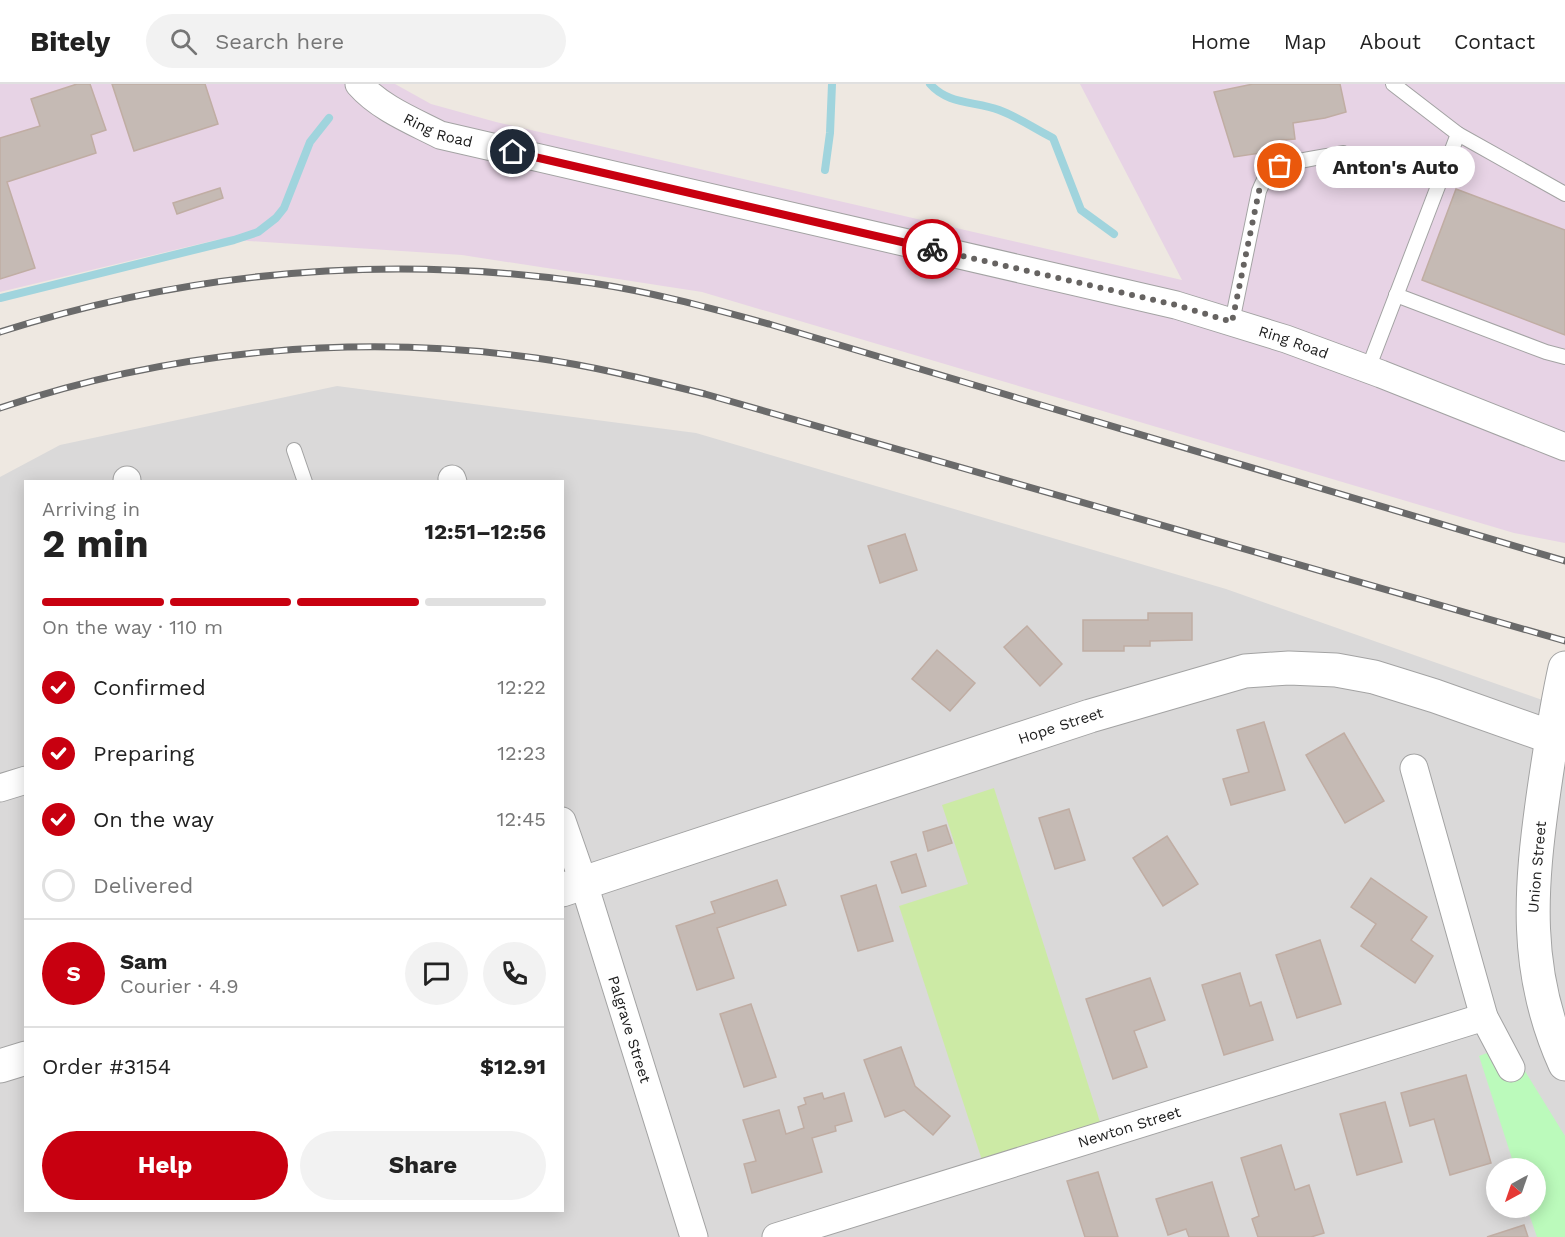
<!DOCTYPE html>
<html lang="en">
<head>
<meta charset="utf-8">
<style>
  body { margin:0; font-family:"Work Sans",sans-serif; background:#f2f2f2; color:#222; height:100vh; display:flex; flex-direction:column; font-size:22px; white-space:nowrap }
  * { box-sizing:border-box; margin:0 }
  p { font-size:20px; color:#767676 }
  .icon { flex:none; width:33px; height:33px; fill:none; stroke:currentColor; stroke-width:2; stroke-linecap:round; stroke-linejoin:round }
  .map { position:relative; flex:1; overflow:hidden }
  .panel { position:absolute; left:24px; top:396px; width:540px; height:732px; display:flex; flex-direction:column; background:#fff; border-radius:0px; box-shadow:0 3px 15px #0003 }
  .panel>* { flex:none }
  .needle { width:39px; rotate:220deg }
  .fabs { position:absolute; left:1486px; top:1074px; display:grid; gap:12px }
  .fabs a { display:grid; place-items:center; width:60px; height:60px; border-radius:50%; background:#fff; box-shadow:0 3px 15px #0003; font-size:30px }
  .pin { position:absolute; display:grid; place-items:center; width:51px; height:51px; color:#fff; margin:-26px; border:3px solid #fff; border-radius:50%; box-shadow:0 2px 6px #0007 }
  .courier { position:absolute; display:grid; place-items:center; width:60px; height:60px; margin:-30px; border:4px solid #c80010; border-radius:50%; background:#fff; color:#222; box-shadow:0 2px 8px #0007 }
  .bubble { position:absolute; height:42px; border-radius:21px; background:#fff; box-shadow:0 3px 15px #0003; font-size:20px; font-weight:700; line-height:42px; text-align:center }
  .overview em { font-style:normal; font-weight:700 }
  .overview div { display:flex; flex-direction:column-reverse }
  .overview { display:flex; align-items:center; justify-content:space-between; height:102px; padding:0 18px }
  h1 { font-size:39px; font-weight:700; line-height:45px }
  .bar { display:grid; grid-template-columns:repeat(4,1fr); gap:9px 6px; align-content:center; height:72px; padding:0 18px }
  .bar i { height:8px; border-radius:4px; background:#e0e0e0 }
  .bar .on { background:#c80010 }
  .bar p { grid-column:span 4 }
  .line { display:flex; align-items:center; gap:15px; padding:0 18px; border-top:2px solid #e0e0e0 }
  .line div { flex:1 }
  .round { display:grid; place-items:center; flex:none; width:63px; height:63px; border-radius:32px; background:#f2f2f2 }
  ol { padding:0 18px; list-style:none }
  li { display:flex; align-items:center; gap:18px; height:66px }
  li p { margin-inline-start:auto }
  li .icon { padding:6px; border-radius:50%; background:#c80010; color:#fff; stroke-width:4 }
  li:last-child { color:#767676 }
  li i { width:33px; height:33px; border:3px solid #e0e0e0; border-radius:50% }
  .primary-button { display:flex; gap:12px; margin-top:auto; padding:12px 18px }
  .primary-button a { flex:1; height:69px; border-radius:36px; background:#c80010; color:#fff; font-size:24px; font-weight:700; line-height:69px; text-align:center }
  .primary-button a+a { background:#f2f2f2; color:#222 }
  header { display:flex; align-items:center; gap:36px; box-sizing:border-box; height:84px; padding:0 30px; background:#fff; border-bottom:2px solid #e0e0e0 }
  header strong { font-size:28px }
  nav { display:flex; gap:33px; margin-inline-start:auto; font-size:21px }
  .search { width:420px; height:54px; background:#f2f2f2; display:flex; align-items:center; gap:15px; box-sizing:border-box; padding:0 21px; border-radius:33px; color:#767676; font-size:22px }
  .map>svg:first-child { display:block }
</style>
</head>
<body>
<header>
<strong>Bitely</strong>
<div class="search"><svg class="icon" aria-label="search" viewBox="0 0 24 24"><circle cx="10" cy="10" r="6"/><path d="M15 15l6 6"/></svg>Search here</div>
<nav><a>Home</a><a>Map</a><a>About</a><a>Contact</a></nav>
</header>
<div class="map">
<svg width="1565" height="1153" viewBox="0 0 1565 1153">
  <rect width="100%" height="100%" fill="#eee8e1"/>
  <!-- residential -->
  <path fill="#dad9d9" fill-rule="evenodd" d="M337 302 696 349 1226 505 1565 624V1153H0V393L60 361ZM26 398H562V1126H26ZM1497 1084H1536V1124H1497Z"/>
  <!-- industrial -->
  <path fill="#e7d3e5" d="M0 0H395L431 20 496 38 1182 196 1080 0H1565V459L1514 449 702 208 462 171 220 155 0 208Z"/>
  <!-- grass -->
  <path fill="#cceaa5" d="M994 704 1100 1038 982 1076 899 822 968 800 942 721Z"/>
  <!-- park -->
  <path fill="#bbfabb" d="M1509 961 1565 1052V1153H1537L1527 1124H1536V1084H1515L1479 972Z"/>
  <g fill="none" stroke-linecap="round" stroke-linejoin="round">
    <!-- stream -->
    <g stroke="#a0d4dd" stroke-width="8">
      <path d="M930 0C948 21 976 17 999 26 1018 33 1035 45 1053 54L1081 126 1114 150"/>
      <path d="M825 86 830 49 832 0"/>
      <path d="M0 214 234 156 258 148 276 134 284 124 310 58 329 34"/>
    </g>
  </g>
  <!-- building -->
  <g fill="#c5bab4" stroke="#c0ada3" stroke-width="1.5">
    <path d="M77 0H90L106 46 91 51 96 69 7 98 35 184 0 195V54L40 42 31 15Z"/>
    <path d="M112 0H205L218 40 134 67Z"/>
    <path d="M1253 0H1340L1346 28 1325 34 1293 39 1295 55 1271 57 1274 67 1234 73 1214 8Z"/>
    <path d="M220 104 223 114 177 130 173 119Z"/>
    <path d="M1456 105 1565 146V251L1422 196Z"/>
    <path d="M905 450 917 486 880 499 868 462Z"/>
    <path d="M1148 529H1192V556L1150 557V562H1124V567H1083V536H1148Z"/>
    <path d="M1027 542 1062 580 1040 602 1004 563Z"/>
    <path d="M937 566 975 599 950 627 912 595Z"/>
    <path d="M1264 638 1285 706 1231 721 1223 695 1249 688 1237 646Z"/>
    <path d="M1344 649 1384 717 1345 739 1306 671Z"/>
    <path d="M1069 725 1085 776 1055 785 1039 734Z"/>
    <path d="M946 741 952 759 928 767 923 748Z"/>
    <path d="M1167 752 1198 800 1163 822 1133 774Z"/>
    <path d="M916 770 926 802 902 809 891 778Z"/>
    <path d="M1371 794 1427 833 1411 856 1433 872 1415 899 1361 862 1376 840 1351 823Z"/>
    <path d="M777 796 786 821 717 844 734 894 697 906 676 842 715 829 711 818Z"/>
    <path d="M876 801 893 857 858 867 841 812Z"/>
    <path d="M1320 856 1341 920 1297 934 1276 871Z"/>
    <path d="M1240 889 1250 922 1261 918 1273 956 1224 971 1202 901Z"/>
    <path d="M1150 894 1165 936 1134 947 1147 983 1113 995 1086 915Z"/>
    <path d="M751 920 776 993 744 1003 720 930Z"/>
    <path d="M901 963 915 1002 950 1032 933 1051 904 1026 885 1033 864 976Z"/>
    <path d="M1466 991 1491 1079 1450 1091 1434 1035 1410 1042 1401 1009Z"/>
    <path d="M822 1009 824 1015 844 1009 852 1037 835 1042 836 1047 812 1054 822 1088 752 1109 744 1080 756 1077 743 1036 779 1026 786 1050 804 1044 798 1023 806 1020 804 1014Z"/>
    <path d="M1385 1018 1402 1078 1357 1091 1340 1030Z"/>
    <path d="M1281 1061 1295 1106 1309 1101 1324 1149 1311 1153H1258L1252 1135 1259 1132 1241 1074Z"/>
    <path d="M1098 1088 1118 1153H1085L1067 1097Z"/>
    <path d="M1212 1098 1229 1153H1189L1186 1145 1168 1151 1156 1115Z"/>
    <path d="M1524 1141 1528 1153H1487Z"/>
  </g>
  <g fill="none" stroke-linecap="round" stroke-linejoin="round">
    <defs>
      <g id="service">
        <path d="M1458 50 1565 110"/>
        <path d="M1396 211 1546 268 1565 273"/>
        <path d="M1232 238 1259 107C1262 100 1265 92 1272 87 1284 77 1325 73 1343 69"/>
        <path d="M1368 285 1458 50 1393 0"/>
        <path d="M294 366 305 398"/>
      </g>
      <g id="minor">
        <path id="s1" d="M359 0C380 24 413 37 440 51L1176 221 1286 255 1381 290 1565 363"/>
        <path d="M452 395 453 398"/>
        <path d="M127 396V398"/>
        <path d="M1414 684 1484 933 1511 984"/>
        <path d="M0 704 26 696"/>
        <path id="s2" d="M562 737 584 800 694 1153"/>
        <path id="s3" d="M776 1153 1484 933"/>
      </g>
      <g id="tertiary">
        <path d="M1565 584C1556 624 1550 665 1544 706 1530 804 1523 887 1565 980"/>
        <path id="s4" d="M562 806 1090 632 1245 587 1289 584 1336 586 1374 593 1435 612 1565 658"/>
        <path d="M0 982 26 974"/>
      </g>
    </defs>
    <!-- service casing -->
    <use href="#service" stroke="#a3a3a3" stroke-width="16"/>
    <!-- minor casing -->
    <use href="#minor" stroke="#a3a3a3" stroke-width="29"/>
    <!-- tertiary casing -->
    <use href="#tertiary" stroke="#a3a3a3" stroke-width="35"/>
    <!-- service -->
    <use href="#service" stroke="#fff" stroke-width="14"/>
    <!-- minor -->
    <use href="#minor" stroke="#fff" stroke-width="27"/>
    <!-- tertiary -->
    <use href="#tertiary" stroke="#fff" stroke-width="33"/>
    <defs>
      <g id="rail">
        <path d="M0 248C193 186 391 170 592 199 652 208 710 224 769 240L1565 477"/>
        <path d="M0 324C172 266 357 249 536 274 593 282 649 296 705 310L1565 557"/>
      </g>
    </defs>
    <!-- rail casing -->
    <use href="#rail" stroke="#6a6a6a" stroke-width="7"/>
    <!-- rail -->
    <use href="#rail" stroke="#fff" stroke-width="4.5" stroke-dasharray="14" stroke-linecap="butt"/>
  </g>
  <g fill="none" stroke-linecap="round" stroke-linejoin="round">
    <!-- done -->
    <path stroke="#666361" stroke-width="6" stroke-dasharray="0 10.8" d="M932 165 1176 221 1232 238 1259 107 1270 88 1280 82"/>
    <!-- route -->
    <path stroke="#c80010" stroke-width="8" d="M513 68 932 165"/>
  </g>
  <g text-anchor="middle" stroke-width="5" stroke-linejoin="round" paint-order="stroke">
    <!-- street labels -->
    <g font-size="15" fill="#1c1c1c" stroke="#fff">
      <text dy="5" stroke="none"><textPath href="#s1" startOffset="93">Ring Road</textPath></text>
      <text dy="5" stroke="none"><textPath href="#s1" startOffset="975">Ring Road</textPath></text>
      <text dy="5" stroke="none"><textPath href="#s4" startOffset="525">Hope Street</textPath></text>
      <text transform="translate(1537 783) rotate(-85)" y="5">Union Street</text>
      <text dy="5" stroke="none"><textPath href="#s2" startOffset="219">Palgrave Street</textPath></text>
      <text dy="5" stroke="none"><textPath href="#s3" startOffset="370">Newton Street</textPath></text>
    </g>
  </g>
</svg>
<div class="fabs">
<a><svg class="needle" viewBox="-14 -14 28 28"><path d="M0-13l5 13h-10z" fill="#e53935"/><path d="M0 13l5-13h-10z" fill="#767676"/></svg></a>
</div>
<div class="pin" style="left:1280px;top:82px;background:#ea580c"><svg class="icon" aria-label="bag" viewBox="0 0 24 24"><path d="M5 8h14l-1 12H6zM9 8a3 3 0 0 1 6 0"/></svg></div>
<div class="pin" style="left:513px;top:68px;background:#1f2937"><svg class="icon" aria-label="home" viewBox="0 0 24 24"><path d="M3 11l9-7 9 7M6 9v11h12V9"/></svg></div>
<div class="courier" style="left:932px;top:165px"><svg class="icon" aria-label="bike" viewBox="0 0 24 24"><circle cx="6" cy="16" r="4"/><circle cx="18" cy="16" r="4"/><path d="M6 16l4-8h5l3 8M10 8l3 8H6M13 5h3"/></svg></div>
<div class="bubble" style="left:1316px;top:62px;width:159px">Anton's Auto</div>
<section class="panel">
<div class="overview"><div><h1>2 min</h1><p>Arriving in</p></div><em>12:51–12:56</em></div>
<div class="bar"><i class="on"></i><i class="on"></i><i class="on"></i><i></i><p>On the way · 110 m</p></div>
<ol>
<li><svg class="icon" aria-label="check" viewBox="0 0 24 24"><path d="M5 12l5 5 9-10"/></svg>Confirmed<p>12:22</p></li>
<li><svg class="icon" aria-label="check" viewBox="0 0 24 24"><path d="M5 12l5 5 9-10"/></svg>Preparing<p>12:23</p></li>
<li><svg class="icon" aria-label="check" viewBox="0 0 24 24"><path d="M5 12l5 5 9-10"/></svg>On the way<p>12:45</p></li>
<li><i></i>Delivered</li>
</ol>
<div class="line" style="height:108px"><b class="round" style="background:#c80010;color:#fff">S</b><div><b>Sam</b><p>Courier · 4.9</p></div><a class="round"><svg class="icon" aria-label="chat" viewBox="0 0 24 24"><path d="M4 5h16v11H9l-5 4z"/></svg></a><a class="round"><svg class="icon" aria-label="phone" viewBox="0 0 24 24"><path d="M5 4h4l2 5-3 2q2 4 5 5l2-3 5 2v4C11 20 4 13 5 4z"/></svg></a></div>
<div class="line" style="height:78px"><div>Order #3154</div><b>$12.91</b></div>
<div class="primary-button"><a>Help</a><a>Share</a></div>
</section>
</div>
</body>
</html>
